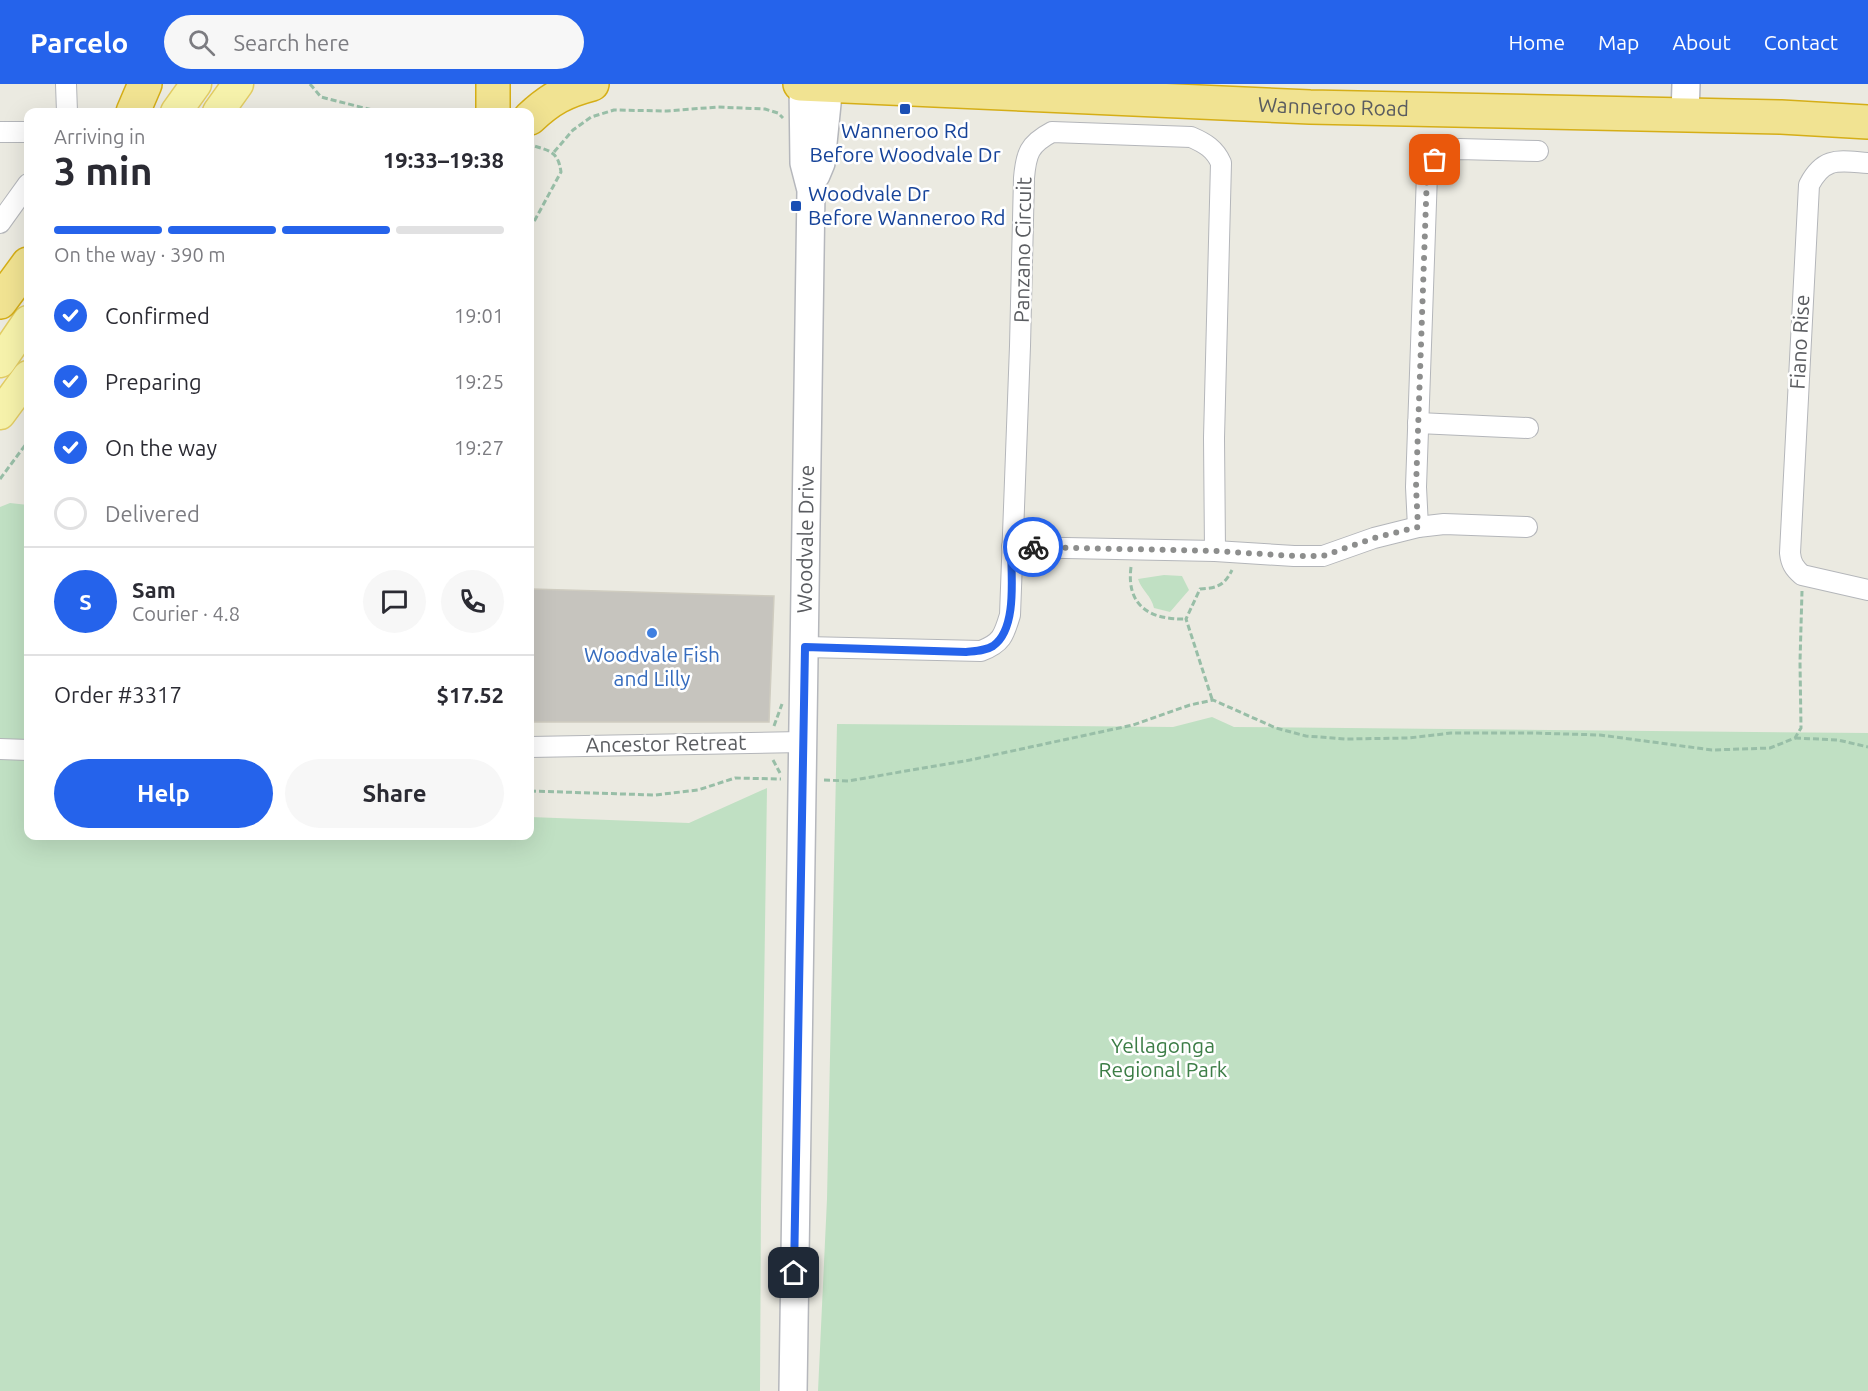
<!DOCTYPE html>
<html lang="en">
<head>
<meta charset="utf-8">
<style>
  body { margin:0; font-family:Ubuntu,sans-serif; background:#f7f7f7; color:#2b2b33; height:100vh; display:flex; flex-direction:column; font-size:22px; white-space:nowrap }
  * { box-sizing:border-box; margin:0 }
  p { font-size:20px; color:#7c7c81 }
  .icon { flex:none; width:33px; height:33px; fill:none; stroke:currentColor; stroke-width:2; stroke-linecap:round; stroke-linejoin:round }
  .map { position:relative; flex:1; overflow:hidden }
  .sheet { position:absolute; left:24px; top:24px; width:510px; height:732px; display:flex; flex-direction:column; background:#fff; border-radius:12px; box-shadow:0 6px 24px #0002 }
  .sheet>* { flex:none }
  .pin { position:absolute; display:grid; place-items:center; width:51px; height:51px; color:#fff; margin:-26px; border-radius:12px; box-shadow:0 3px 9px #0006 }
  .courier { position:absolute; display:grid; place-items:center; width:60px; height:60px; margin:-30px; border:4px solid #2563eb; border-radius:50%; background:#fff; color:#222; box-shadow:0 2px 8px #0007 }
  .summary em { font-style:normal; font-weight:700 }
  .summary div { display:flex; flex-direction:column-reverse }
  .summary { display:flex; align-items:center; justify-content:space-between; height:102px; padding:0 30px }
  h1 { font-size:39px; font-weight:700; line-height:45px }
  .bar { display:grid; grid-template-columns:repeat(4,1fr); gap:9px 6px; align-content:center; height:72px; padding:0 30px }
  .bar i { height:8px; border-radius:4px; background:#e1e1e2 }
  .bar .on { background:#2563eb }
  .bar p { grid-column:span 4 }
  .line { display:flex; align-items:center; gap:15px; padding:0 30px; border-top:2px solid #e1e1e2 }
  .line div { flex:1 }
  .round { display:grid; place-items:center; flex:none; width:63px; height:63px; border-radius:32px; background:#f7f7f7 }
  ol { padding:0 30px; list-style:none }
  li { display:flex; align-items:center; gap:18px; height:66px }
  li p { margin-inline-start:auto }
  li .icon { padding:6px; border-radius:50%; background:#2563eb; color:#fff; stroke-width:4 }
  li:last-child { color:#7c7c81 }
  li i { width:33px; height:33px; border:3px solid #e1e1e2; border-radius:50% }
  .button { display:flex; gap:12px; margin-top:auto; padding:12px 30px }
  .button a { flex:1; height:69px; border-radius:36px; background:#2563eb; color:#fff; font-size:24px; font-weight:700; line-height:69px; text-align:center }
  .button a+a { background:#f7f7f7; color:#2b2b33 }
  header { display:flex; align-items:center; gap:36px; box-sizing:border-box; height:84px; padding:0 30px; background:#2563eb; color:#fff }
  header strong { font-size:28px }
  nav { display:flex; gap:33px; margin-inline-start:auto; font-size:21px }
  .search { width:420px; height:54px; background:#f7f7f7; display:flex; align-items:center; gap:15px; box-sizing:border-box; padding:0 21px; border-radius:33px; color:#7c7c81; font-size:22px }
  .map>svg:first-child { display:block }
</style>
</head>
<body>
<header>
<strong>Parcelo</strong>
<div class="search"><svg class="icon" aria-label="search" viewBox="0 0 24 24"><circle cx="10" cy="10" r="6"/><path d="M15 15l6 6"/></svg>Search here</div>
<nav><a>Home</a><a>Map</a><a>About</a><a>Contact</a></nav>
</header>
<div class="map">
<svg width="1868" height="1307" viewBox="0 0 1868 1307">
  <rect width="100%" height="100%" fill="#ebeae1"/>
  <!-- green -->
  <g fill="#c0e0c3">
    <path d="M10 419 28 421V752H530V733L689 739 767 704 761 1121 760 1307H0V423Z"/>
    <path d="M1164 491 1182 492 1189 506 1170 528 1154 524C1151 511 1142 507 1138 495Z"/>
    <path d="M1212 633 1234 643 1868 649V1307H818L827 1115 837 640 1173 643Z"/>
  </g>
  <!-- building -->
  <path fill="#c6c4be" stroke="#cfccc0" stroke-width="1.5" d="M531 505 774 512 769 638H530Z"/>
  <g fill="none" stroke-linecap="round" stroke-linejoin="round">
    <defs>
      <g id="street">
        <path d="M66 0 67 28"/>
        <path d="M0 48H28"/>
        <path d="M1868 79C1839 77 1824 72 1809 101L1790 469C1791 479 1794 484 1802 491L1868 506"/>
        <path d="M0 139 28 100"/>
        <path d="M1418 339 1528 344"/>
        <path d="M1418 443 1416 403 1427 90C1433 75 1444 69 1459 65L1538 67"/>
        <path d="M1012 463 1215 467 1294 472H1323L1374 454 1418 443 1444 440 1527 443"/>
        <path d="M805 563 981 567C1002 559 1004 551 1010 531L1020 262 1024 94C1026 70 1029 60 1052 48L1191 53C1205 59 1215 65 1221 79L1214 354 1215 467"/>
        <path d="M530 663 802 658"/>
        <path d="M0 665 28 666"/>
      </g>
      <g id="secondary">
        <path d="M1685 32 1686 0"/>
        <path d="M816 91 821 79 829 0"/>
        <path id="s1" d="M793 1307 811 106 804 79 803 0"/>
      </g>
      <g id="primary">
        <path d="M176 28 196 0"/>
        <path d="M218 28 238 0"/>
        <path d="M0 278 28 237"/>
        <path d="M0 330 28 292"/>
      </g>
      <g id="highway">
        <path id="s2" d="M800 0 1310 23 1781 33 1868 38"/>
        <path d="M133 28 145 0"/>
        <path d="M493 28V0"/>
        <path d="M530 34C550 15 565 7 592 0"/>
        <path d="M0 218 28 180"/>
      </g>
    </defs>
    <!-- street casing -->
    <use href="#street" stroke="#b4b6ba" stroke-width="22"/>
    <!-- secondary casing -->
    <use href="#secondary" stroke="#b5b7bc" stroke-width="30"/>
    <!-- primary casing -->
    <use href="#primary" stroke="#e2cc63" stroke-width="33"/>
    <!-- highway casing -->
    <use href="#highway" stroke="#d5ae17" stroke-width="36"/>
    <!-- path -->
    <g stroke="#98bea7" stroke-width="3" stroke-dasharray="6 3" stroke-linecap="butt">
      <path d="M310 0 321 13 380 28"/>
      <path d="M554 68 573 46 591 33 614 26 667 27 718 23 765 25 778 29 783 34"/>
      <path d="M530 145 561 88C558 67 550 67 531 61"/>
      <path d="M0 395 26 360 28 346"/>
      <path d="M1131 483C1126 522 1150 536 1186 535"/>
      <path d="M1212 615 1186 535 1200 505C1217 504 1224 502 1232 486"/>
      <path d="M774 642 782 620"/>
      <path d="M1795 654 1838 656 1868 663"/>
      <path d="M773 676 780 689"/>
      <path d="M824 696 848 697 970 676 1133 641 1190 621 1213 616 1276 644 1306 652 1346 655 1409 654 1451 649H1532L1600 651 1712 666 1770 664 1795 654 1801 644 1800 578 1802 507"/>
      <path d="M530 707 655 711 698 706 735 694 781 695"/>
    </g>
    <!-- street -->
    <use href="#street" stroke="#fff" stroke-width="20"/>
    <!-- secondary -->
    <use href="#secondary" stroke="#fff" stroke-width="27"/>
    <!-- primary -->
    <use href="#primary" stroke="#f6f2ab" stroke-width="30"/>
    <!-- highway -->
    <use href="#highway" stroke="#f1e392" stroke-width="33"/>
  </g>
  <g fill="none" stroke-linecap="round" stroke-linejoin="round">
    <!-- done -->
    <path stroke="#8d8e8d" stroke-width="6" stroke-dasharray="0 10.8" d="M1033 463 1215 467 1294 472H1323L1374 454 1418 443 1416 403 1427 90 1435 76"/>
    <!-- route -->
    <path stroke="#2563eb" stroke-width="8" d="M794 1189 805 563 966 568C976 567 985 567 993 562 1018 545 1011 490 1011 463H1033"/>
  </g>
  <!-- markers -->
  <g fill="#1a4fb4" stroke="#fff" stroke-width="2">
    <rect x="899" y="19" width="12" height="12" rx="3"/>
    <rect x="790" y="116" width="12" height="12" rx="3"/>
  </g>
  <circle fill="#3f7fe0" stroke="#fff" stroke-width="2" cx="652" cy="549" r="6"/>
  <g text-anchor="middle" stroke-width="5" stroke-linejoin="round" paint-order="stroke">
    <!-- street labels -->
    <g font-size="21" fill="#5a5c60" stroke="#fff">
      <text dy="7" stroke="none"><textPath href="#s2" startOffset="534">Wanneroo Road</textPath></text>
      <text transform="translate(1023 166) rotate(-89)" y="7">Panzano Circuit</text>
      <text transform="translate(1800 258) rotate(-87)" y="7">Fiano Rise</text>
      <text dy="7" stroke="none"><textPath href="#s1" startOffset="852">Woodvale Drive</textPath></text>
      <text transform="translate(666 660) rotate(-1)" y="7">Ancestor Retreat</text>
    </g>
    <!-- transit labels -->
    <g font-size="21" fill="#164399" stroke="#fff">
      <text x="905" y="54">Wanneroo Rd<tspan x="905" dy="24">Before Woodvale Dr</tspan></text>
      <text x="808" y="117" text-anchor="start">Woodvale Dr<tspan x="808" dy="24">Before Wanneroo Rd</tspan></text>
    </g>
    <!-- shop labels -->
    <g font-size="21" fill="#366cbe" stroke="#fff">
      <text x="652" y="578">Woodvale Fish<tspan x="652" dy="24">and Lilly</tspan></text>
    </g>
    <!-- park labels -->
    <g font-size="21" fill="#3c7d46" stroke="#fff">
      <text x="1163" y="969">Yellagonga<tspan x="1163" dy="24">Regional Park</tspan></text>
    </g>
  </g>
</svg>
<div class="pin" style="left:1435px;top:76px;background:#ea580c"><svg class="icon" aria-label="bag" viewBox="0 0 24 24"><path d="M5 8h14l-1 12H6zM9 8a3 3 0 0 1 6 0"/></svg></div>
<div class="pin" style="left:794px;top:1189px;background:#1f2937"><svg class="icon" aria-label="home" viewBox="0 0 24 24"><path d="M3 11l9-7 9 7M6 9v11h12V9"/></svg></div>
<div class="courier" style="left:1033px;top:463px"><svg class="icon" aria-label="bike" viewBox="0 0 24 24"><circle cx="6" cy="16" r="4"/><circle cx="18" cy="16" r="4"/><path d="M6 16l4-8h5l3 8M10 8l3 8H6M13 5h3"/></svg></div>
<section class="sheet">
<div class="summary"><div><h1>3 min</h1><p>Arriving in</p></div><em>19:33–19:38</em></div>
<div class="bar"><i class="on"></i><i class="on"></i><i class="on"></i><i></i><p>On the way · 390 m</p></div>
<ol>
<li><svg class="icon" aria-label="check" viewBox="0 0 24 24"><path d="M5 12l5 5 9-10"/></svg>Confirmed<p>19:01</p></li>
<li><svg class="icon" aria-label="check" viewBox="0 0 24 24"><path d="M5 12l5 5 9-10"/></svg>Preparing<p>19:25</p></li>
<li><svg class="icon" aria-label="check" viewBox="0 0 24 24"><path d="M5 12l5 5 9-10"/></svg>On the way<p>19:27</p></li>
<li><i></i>Delivered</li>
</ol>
<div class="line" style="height:108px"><b class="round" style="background:#2563eb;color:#fff">S</b><div><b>Sam</b><p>Courier · 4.8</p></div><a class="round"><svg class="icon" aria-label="chat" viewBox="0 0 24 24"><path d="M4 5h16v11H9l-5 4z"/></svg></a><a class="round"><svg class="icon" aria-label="phone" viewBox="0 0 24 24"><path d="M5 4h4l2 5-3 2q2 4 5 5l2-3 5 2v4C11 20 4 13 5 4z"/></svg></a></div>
<div class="line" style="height:78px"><div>Order #3317</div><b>$17.52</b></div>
<div class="button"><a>Help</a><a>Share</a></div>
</section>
</div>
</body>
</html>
